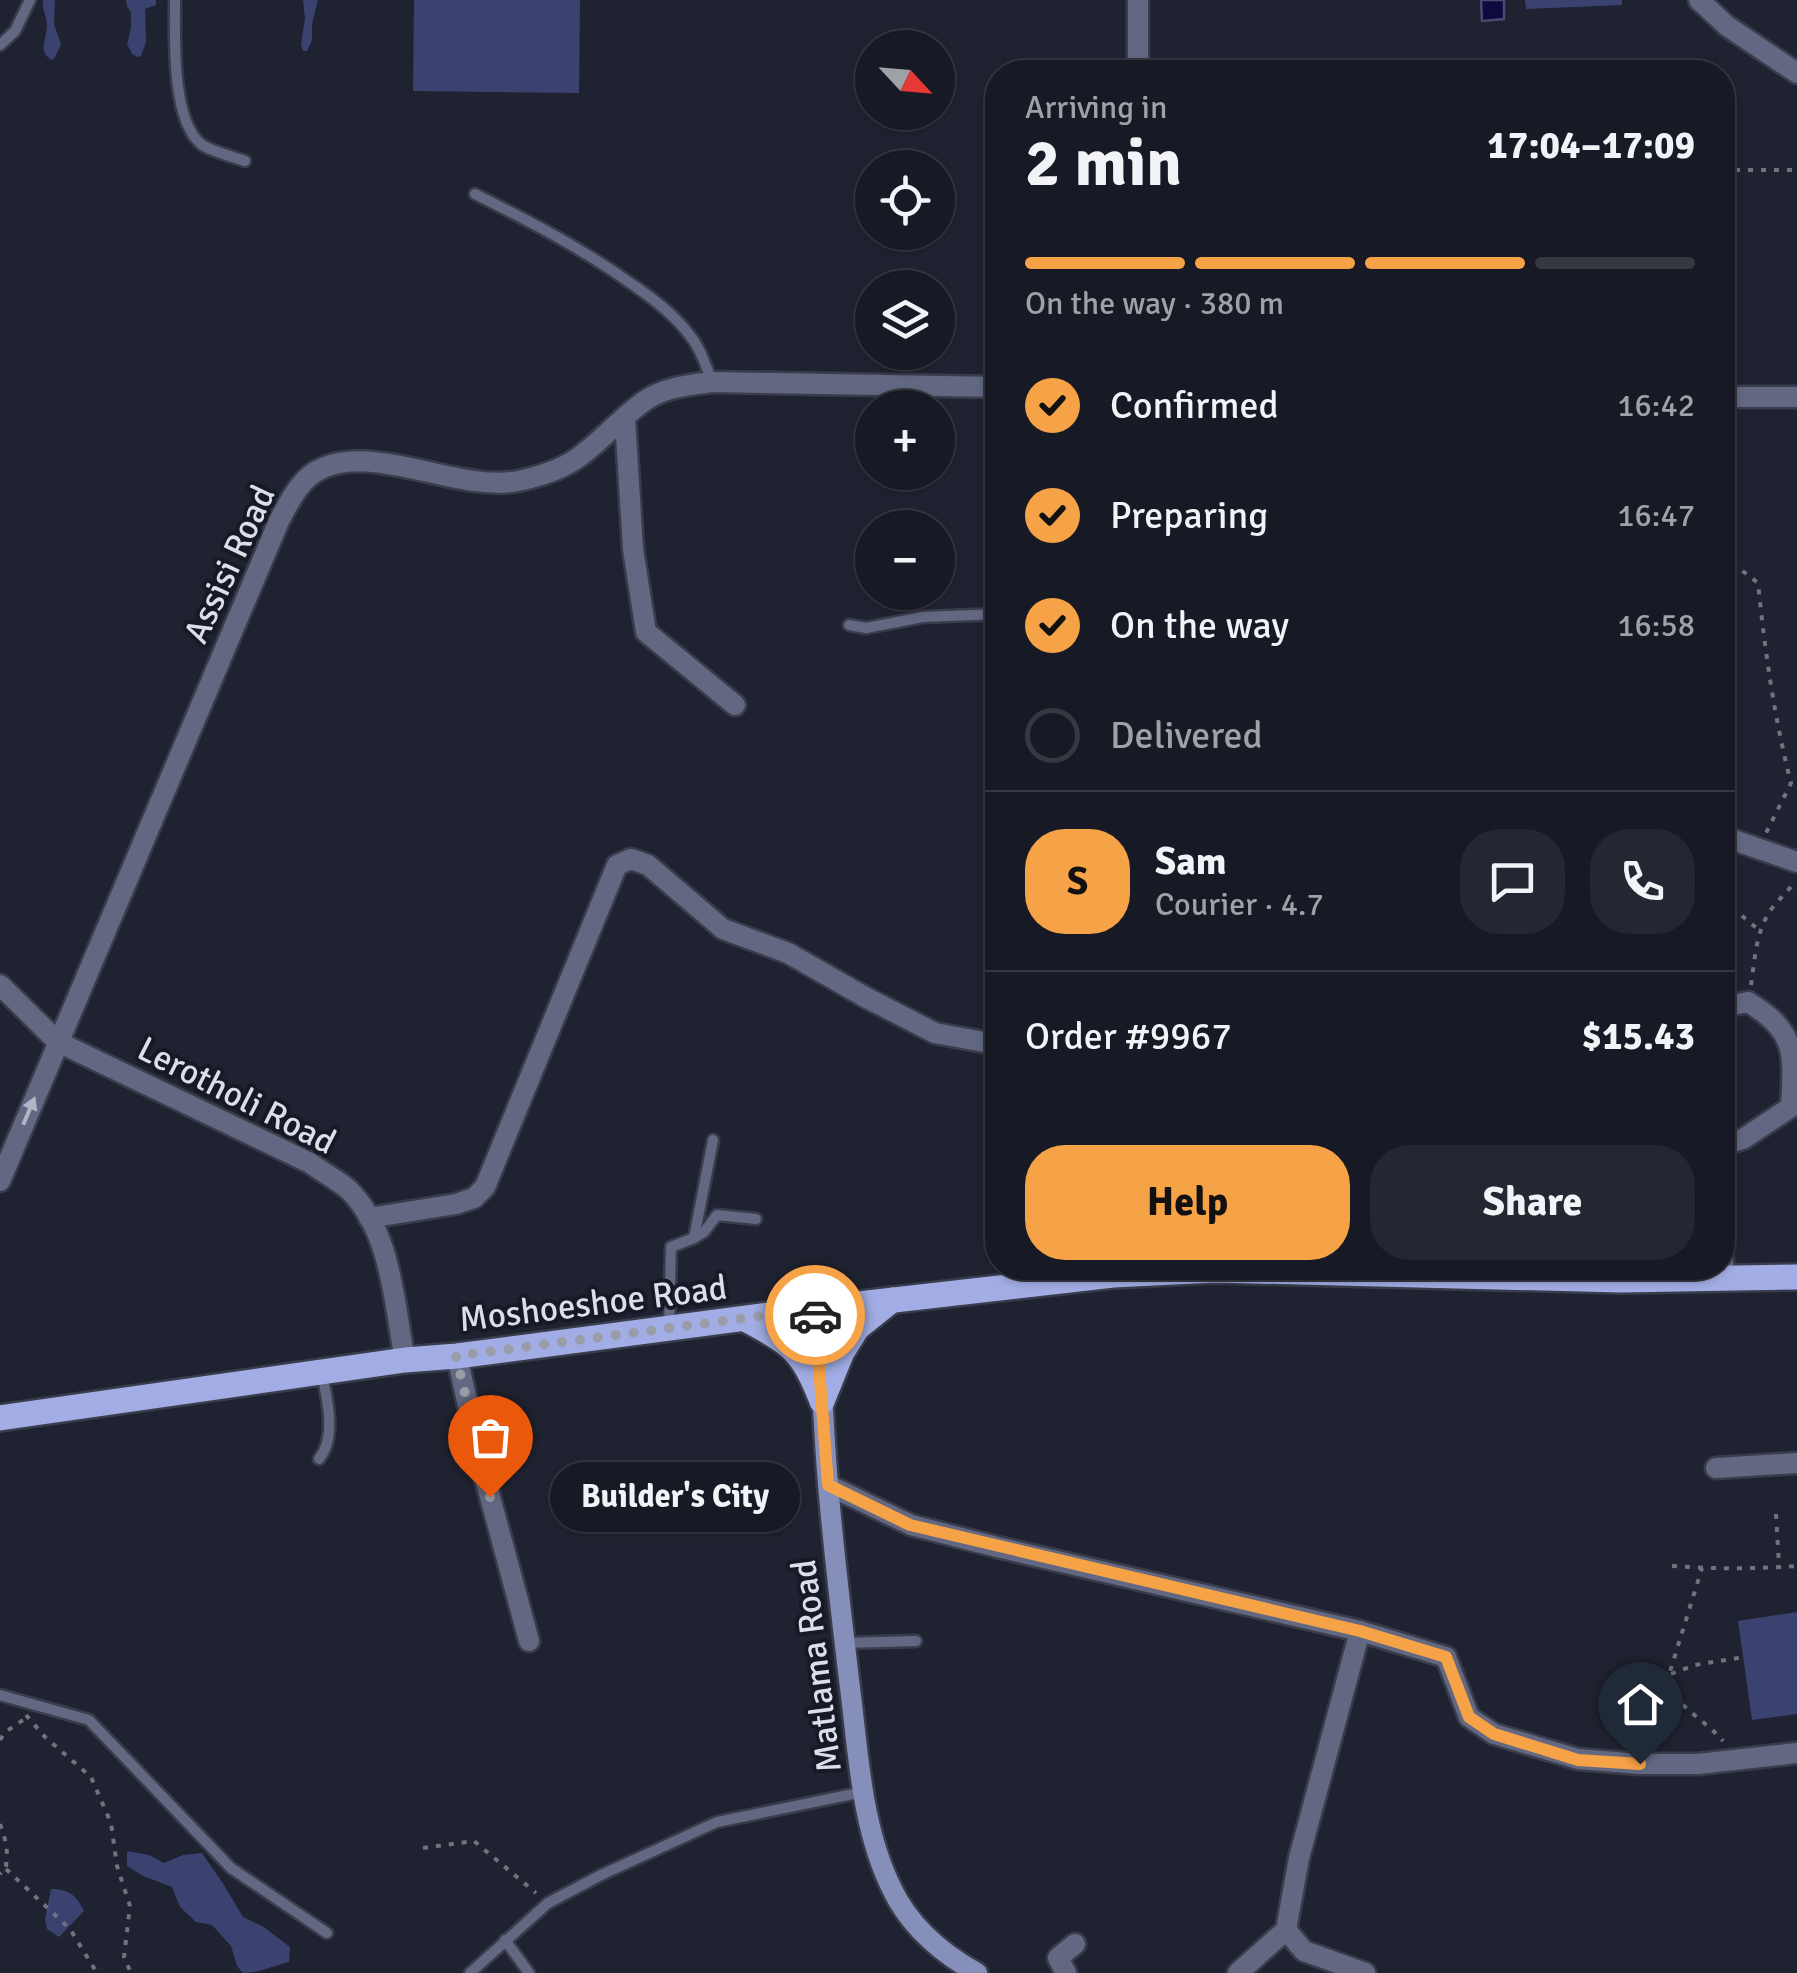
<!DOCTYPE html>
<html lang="en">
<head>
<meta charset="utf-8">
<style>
  body { margin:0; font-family:Signika,sans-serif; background:#242731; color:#f1f3f6; height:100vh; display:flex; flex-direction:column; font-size:38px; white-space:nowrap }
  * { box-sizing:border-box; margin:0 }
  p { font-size:32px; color:#9ea1a6 }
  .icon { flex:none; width:55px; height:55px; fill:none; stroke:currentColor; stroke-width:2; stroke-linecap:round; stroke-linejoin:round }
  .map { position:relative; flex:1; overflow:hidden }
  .side { position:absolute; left:985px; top:60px; width:750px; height:1220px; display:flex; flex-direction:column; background:#171a24; border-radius:40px; box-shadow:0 2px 8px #0004,0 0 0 2px #363841 }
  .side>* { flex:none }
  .needle { width:65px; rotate:116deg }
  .buttons { position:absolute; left:855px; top:30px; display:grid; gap:20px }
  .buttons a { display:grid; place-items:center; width:100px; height:100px; border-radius:50%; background:#171a24; box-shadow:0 2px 8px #0004,0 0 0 2px #363841; font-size:50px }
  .pin { position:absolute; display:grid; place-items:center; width:85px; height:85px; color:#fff; margin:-102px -42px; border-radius:50% 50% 50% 0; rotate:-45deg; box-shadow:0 0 10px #0007 }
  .pin .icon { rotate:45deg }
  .courier { position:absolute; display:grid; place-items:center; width:100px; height:100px; margin:-50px; border:8px solid #f6a247; border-radius:50%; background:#fff; color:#222; box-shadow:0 2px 12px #0007 }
  .bubble { position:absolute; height:70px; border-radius:35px; background:#171a24; box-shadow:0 2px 8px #0004,0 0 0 2px #363841; font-size:32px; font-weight:700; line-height:70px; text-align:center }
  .overview em { font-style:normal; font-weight:700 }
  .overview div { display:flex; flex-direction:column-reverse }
  .overview { display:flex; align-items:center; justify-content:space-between; height:170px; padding:0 40px }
  h1 { font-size:65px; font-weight:700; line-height:75px }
  .bar { display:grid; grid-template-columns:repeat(4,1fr); gap:15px 10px; align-content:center; height:120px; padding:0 40px }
  .bar i { height:12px; border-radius:8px; background:#363841 }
  .bar .current { background:#f6a247 }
  .bar p { grid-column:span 4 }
  .line { display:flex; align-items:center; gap:25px; padding:0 40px; border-top:2px solid #363841 }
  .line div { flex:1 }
  .round { display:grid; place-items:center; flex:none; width:105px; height:105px; border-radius:40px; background:#242731 }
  ol { padding:0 40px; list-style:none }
  li { display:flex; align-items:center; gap:30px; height:110px }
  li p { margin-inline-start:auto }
  li .icon { padding:10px; border-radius:50%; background:#f6a247; color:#111; stroke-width:4 }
  li:last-child { color:#9ea1a6 }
  li i { width:55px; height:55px; border:5px solid #363841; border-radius:50% }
  .button { display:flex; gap:20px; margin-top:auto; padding:20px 40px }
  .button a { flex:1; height:115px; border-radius:40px; background:#f6a247; color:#111; font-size:40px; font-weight:700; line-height:115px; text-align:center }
  .button a+a { background:#242731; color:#f1f3f6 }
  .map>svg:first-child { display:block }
</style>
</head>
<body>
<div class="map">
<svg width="1797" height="1973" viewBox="0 0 1797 1973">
  <rect width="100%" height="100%" fill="#1f2230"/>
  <!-- green -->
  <g fill="#3b4270">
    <path d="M43 0H55L54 24 61 44 54 59 51 60C49 58 46 56 45 53 41 45 47 35 47 26 47 16 42 10 43 0Z"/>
    <path d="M126 0H156V5L145 9 146 42 141 56 138 57 132 54 127 44 131 28V13L127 6Z"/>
    <path d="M303 0H318L312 24V40L307 51H303L301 44 305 18Z"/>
    <path d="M414 0H580L579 93 413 91Z"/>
    <path d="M1525 0H1622V5L1526 9Z"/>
    <path d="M1797 1612V1714L1752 1720 1738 1621Z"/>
    <path d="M127 1851 149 1855 164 1863 183 1855 202 1853 224 1885 243 1917 264 1927 290 1947 289 1962C273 1966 259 1973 243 1973L237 1966 231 1946 212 1925 196 1922 180 1907 172 1887 143 1876 127 1866Z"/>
    <path d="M51 1889C69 1889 76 1895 84 1911L59 1937 47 1929 45 1919Z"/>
  </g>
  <!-- water -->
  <path fill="#0c0a3e" stroke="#4a4a71" stroke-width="2.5" d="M1481 0H1504V19L1482 21Z"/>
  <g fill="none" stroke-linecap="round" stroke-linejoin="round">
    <defs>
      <g id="lane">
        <path d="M175 0C175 36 171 119 201 144 210 151 234 157 245 161"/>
        <path d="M0 45 15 31 30 0"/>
        <path d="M475 194C531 222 585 250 636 287 655 300 674 315 688 333 700 347 705 364 712 381"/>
        <path d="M849 625 866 628 923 617 998 614"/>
        <path d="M1723 1181 1729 1277"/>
        <path d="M694 1238 704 1232 717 1215 756 1219"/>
        <path d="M669 1328 671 1247 694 1238 713 1140"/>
        <path d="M319 1459C337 1437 327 1399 322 1373"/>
        <path d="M844 1643 916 1641"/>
        <path d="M0 1695 89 1720 231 1868 327 1933"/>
        <path d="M505 1940 529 1973"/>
        <path d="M470 1973 548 1903 601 1875 717 1822 863 1792"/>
      </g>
      <g id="street">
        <path d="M1138 0V72"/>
        <path d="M1699 0 1727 26 1797 73"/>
        <path d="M1722 397H1797"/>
        <path d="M625 418 633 549 646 632 735 705"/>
        <path d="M1722 836 1797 862"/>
        <path d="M0 985 58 1042 310 1163C322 1172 338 1180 349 1190 392 1233 394 1304 405 1360"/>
        <path d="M1722 1007 1748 1002C1797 1032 1794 1053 1791 1107L1743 1139 1722 1145"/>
        <path d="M0 1181 279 521C288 504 298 483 315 472 368 439 457 493 518 481 537 477 560 470 576 459 601 442 621 417 646 400 666 387 689 385 712 382L998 387"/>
        <path d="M369 1218 456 1204 474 1198 485 1187 617 865 631 859 648 865 723 929 788 953 865 997 935 1033 989 1043 998 1049"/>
        <path d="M457 1356 480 1460 529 1641"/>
        <path d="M1716 1468 1797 1463"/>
        <path d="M828 1485 911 1525 997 1547 1360 1631 1446 1657 1469 1717 1494 1734 1578 1759 1640 1764H1698L1797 1753"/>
        <path d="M1286 1930 1304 1951 1365 1973"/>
        <path d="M1066 1973 1058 1958 1075 1944"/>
        <path d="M1238 1973 1286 1930 1299 1858 1360 1631"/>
      </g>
      <path id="secondary" d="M815 1309C822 1367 823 1426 828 1484 834 1557 843 1630 852 1704 859 1765 864 1833 892 1889 910 1927 941 1953 977 1973"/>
      <g id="primary">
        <path d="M745 1319C793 1345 801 1349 822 1401"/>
        <path d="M822 1401 842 1352 857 1328 892 1300"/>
        <path d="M0 1418 405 1360 457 1356 815 1309 1113 1275 1215 1270 1621 1280 1797 1277"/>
      </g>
    </defs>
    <!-- lane casing -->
    <use href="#lane" stroke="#393c4a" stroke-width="15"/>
    <!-- street casing -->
    <use href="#street" stroke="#393c4a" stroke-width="25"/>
    <!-- secondary casing -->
    <use href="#secondary" stroke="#393c4a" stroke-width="25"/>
    <!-- primary casing -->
    <use href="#primary" stroke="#393c4a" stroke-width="30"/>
    <!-- path -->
    <g stroke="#717480" stroke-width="4" stroke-dasharray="5 8" stroke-linecap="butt">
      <path d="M1722 170H1797"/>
      <path d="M1722 555 1758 583C1765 651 1774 717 1791 783L1766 833"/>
      <path d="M1722 899 1760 931"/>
      <path d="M1751 985C1755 959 1756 928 1773 907 1780 898 1788 892 1794 882"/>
      <path d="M1776 1514 1779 1565"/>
      <path d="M1672 1566C1713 1569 1756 1569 1797 1566"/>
      <path d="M1671 1674 1695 1665 1744 1657"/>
      <path d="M1669 1683C1677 1708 1707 1721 1723 1741"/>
      <path d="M26 1715 45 1737 91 1777 111 1823 117 1866 130 1906 124 1957 131 1973"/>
      <path d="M0 1740 4 1733 26 1718"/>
      <path d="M1645 1744 1654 1708 1664 1691 1702 1568"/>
      <path d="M0 1824 7 1846 6 1869 0 1874"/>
      <path d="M423 1848 474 1841 536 1893"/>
      <path d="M6 1869 70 1929 97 1973"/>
    </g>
    <!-- lane -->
    <use href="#lane" stroke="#626882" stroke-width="10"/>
    <!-- street -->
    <use href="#street" stroke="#626882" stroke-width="20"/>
    <!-- secondary -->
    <use href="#secondary" stroke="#858fb9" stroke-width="20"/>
    <!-- primary -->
    <use href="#primary" stroke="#a1ade4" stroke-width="25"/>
  </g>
  <!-- one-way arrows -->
  <defs><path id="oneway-solid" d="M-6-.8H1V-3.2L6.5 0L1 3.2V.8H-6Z" transform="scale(2.5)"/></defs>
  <use fill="#b1b5c4" href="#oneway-solid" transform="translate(29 1111) rotate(-67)"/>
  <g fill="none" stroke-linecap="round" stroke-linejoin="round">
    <!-- done -->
    <path stroke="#9a9da8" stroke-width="10" stroke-dasharray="0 18" d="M490 1497 456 1356 815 1309V1315"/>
    <!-- route -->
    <path stroke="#f6a247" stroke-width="12" d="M815 1315 828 1485 910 1525 1360 1631 1446 1657 1469 1717 1494 1734 1578 1760 1640 1764"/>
  </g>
  <g text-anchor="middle" stroke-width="8" stroke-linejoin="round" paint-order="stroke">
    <!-- street labels -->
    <g font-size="35" fill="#dcdfe8" stroke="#161926">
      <text transform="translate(229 564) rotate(-65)" y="12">Assisi Road</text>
      <text transform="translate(237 1095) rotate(27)" y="12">Lerotholi Road</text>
      <text transform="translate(593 1303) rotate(-7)" y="12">Moshoeshoe Road</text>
      <text transform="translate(816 1666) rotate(-97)" y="12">Matlama Road</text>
    </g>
  </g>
</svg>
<div class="buttons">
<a><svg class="needle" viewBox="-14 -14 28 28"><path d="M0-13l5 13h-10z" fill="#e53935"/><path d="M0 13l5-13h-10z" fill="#9ea1a6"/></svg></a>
<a><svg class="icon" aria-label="locate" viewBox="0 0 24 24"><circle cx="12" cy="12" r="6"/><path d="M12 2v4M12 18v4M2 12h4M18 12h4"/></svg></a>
<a><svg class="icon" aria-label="layers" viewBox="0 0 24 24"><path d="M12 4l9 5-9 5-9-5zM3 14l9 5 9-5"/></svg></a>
<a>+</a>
<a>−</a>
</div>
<div class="pin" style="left:490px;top:1497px;background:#ea580c"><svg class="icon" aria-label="bag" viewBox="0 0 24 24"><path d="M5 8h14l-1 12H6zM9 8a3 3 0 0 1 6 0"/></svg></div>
<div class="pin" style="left:1640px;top:1764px;background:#1f2937"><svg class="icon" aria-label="home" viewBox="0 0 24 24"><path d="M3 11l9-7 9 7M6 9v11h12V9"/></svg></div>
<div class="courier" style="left:815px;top:1315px"><svg class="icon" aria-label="car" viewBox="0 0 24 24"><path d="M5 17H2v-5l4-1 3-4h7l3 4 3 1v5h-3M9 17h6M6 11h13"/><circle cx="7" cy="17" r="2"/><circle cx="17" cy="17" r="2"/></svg></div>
<div class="bubble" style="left:550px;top:1462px;width:250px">Builder's City</div>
<section class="side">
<div class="overview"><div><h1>2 min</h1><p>Arriving in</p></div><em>17:04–17:09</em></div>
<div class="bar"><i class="current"></i><i class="current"></i><i class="current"></i><i></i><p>On the way · 380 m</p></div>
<ol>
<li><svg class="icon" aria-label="check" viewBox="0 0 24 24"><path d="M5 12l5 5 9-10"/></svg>Confirmed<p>16:42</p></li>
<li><svg class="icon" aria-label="check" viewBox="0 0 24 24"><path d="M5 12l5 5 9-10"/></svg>Preparing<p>16:47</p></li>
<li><svg class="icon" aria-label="check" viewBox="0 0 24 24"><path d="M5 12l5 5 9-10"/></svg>On the way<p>16:58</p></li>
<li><i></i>Delivered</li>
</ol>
<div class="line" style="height:180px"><b class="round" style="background:#f6a247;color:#111">S</b><div><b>Sam</b><p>Courier · 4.7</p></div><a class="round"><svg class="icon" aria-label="chat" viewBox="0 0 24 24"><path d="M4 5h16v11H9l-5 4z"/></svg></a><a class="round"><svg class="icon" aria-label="phone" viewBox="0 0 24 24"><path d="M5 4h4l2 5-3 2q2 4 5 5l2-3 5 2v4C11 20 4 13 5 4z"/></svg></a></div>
<div class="line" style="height:130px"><div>Order #9967</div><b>$15.43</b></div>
<div class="button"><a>Help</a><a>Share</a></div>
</section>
</div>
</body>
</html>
